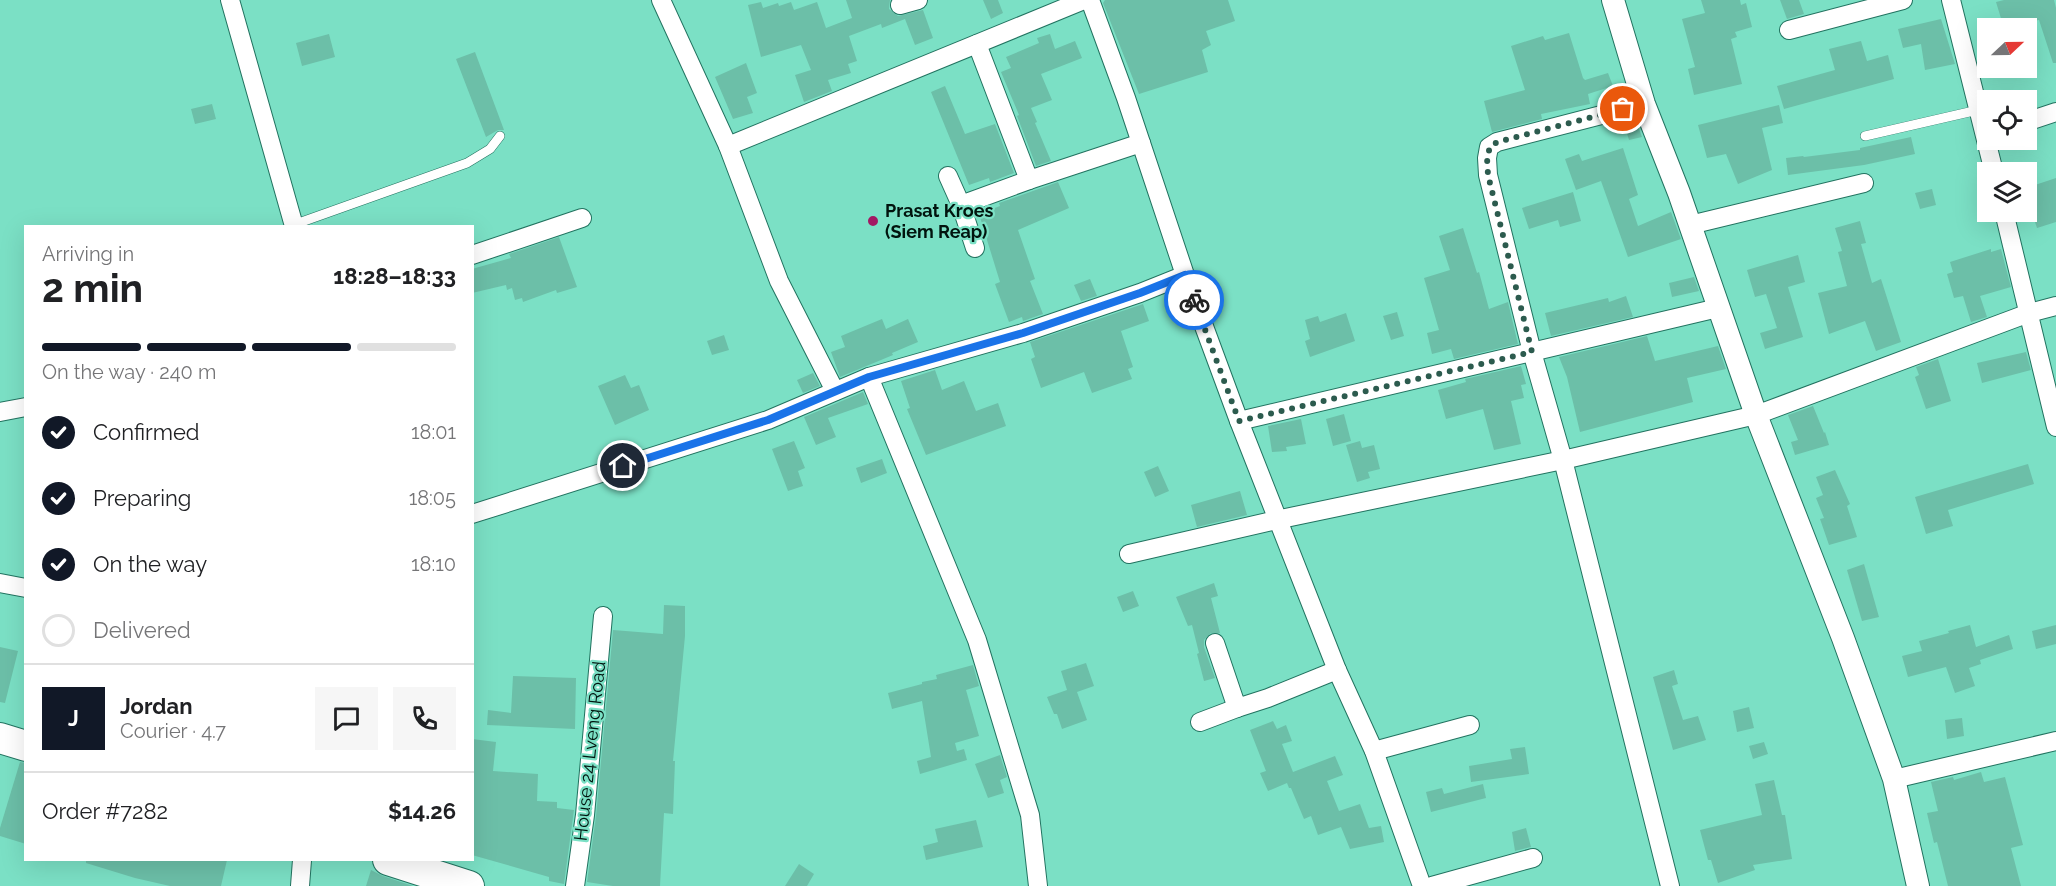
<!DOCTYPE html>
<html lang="en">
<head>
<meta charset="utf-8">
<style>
  body { margin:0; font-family:Raleway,sans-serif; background:#f6f6f6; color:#202124; height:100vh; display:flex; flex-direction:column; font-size:22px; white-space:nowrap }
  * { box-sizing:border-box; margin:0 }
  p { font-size:20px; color:#757577 }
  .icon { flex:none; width:33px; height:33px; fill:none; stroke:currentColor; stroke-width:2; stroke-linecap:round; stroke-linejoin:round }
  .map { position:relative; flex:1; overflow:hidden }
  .sheet { position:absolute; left:24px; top:225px; width:450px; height:636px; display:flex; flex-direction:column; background:#fff; border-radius:0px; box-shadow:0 6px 24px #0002 }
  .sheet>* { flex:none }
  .needle { width:39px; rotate:68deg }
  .fabs { position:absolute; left:1977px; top:18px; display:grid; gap:12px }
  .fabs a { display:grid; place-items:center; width:60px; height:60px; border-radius:0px; background:#fff; box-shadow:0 6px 24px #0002; font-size:30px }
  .pin { position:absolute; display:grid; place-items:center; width:51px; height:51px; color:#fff; margin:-26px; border:3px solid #fff; border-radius:50%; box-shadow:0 2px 6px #0007 }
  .courier { position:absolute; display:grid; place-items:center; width:60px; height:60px; margin:-30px; border:4px solid #1a73e8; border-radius:50%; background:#fff; color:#222; box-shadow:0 2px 8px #0007 }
  .head em { font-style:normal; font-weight:700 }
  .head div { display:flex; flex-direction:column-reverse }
  .head { display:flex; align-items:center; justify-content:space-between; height:102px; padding:0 18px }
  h1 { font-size:39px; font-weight:700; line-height:45px }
  .bar { display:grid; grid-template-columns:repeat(4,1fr); gap:9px 6px; align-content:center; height:72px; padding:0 18px }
  .bar i { height:8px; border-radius:4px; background:#e0e0e0 }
  .bar .current { background:#111827 }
  .bar p { grid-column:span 4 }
  .line { display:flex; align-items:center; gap:15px; padding:0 18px; border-top:2px solid #e0e0e0 }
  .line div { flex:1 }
  .round { display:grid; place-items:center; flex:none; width:63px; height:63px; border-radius:0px; background:#f6f6f6 }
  ol { padding:0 18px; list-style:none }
  li { display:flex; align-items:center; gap:18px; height:66px }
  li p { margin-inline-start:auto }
  li .icon { padding:6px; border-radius:50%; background:#111827; color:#fff; stroke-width:4 }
  li:last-child { color:#757577 }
  li i { width:33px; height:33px; border:3px solid #e0e0e0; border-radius:50% }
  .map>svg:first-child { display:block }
</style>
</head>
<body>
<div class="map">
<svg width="2056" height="886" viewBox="0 0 2056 886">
  <rect width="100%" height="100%" fill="#7be0c5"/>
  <!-- building -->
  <g fill="#6cbfa8">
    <path d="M846 0H890L889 9 898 16 923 10 933 38 915 45 905 19 882 28 881 24 849 36 857 61 848 64 851 73 828 80 832 91 804 102 795 75 811 70 801 45 761 57 748 5 761 2 763 8 778 3 779 6 791 2 794 10 817 2 826 28 852 18Z"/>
    <path d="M983 0H998L1003 13 991 19Z"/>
    <path d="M1105 0H1228L1235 21 1206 31 1211 45 1202 50 1208 72 1139 94 1103 3Z"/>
    <path d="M1701 0H1740L1741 5 1746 3 1752 27 1735 32 1737 37 1731 39 1742 84 1694 95 1688 69 1695 67 1682 19 1705 13Z"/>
    <path d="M1780 0H1799L1804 14 1787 19Z"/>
    <path d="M2004 0H2054L2056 8V63H2053L2039 20 2004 28 1996 2Z"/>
    <path d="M1941 19 1955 64 1925 70 1921 44 1903 48 1898 29Z"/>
    <path d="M1569 33 1583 78 1585 80 1608 73 1613 86 1588 94 1590 104 1541 114 1542 119 1492 132 1484 101 1525 90 1511 46 1543 36 1545 40Z"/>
    <path d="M329 34 335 57 302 66 296 43Z"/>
    <path d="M1050 34 1055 49 1075 41 1082 58 1041 74 1052 100 1031 108 1037 122 1035 123 1051 161 1036 166 1017 116 1019 115 1001 72 1011 68 1006 57 1039 43 1037 38Z"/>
    <path d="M1861 41 1867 61 1888 55 1894 79 1784 109 1777 86 1835 70 1829 49Z"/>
    <path d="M475 52 504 130H498L486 137 456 59Z"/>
    <path d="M746 63 757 93 747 97 753 113 733 119 715 77Z"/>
    <path d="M945 86 965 134 995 124 1014 173 990 182 989 178 969 185 931 92Z"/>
    <path d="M212 104 216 119 195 124 191 109Z"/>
    <path d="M1779 105 1783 123 1762 128 1772 170 1738 184 1726 154 1707 158 1698 125Z"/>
    <path d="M1637 123 1642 137 1629 140 1625 127Z"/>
    <path d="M1911 137 1915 154 1864 165 1788 175 1786 158 1803 156 1804 157 1860 150V148Z"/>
    <path d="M1623 148 1638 195 1629 199 1638 226 1671 212 1681 239 1628 257 1601 181 1576 190 1565 159 1579 154 1582 161Z"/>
    <path d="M2056 178V222L2037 228 2026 195V188Z"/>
    <path d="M1058 182 1069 208 1018 230 1035 279 1030 281 1043 314 1023 321 1022 317 1009 322 995 284 1000 282 979 214 1000 206 999 203Z"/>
    <path d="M1932 189 1936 205 1920 209 1915 193Z"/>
    <path d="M1573 192 1581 221 1560 227 1558 220 1529 229 1522 208Z"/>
    <path d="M1860 221 1866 243 1861 244 1872 283 1881 279 1901 342 1876 351 1865 321 1829 334 1818 293 1847 286 1838 252 1842 251 1835 228Z"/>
    <path d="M1463 228 1477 273 1479 272 1489 309 1508 302 1518 344 1454 359 1451 349 1432 354 1427 333 1439 330 1424 278 1450 270 1439 236Z"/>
    <path d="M559 237 577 287 557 293 556 290 523 302 522 298 515 300 512 288 507 290 506 285 472 293V269L511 258 509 254Z"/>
    <path d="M1991 249V252L2001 249 2011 287 1980 296 1987 317 1971 322 1963 296 1954 298 1947 274 1953 272 1950 262Z"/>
    <path d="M1798 255 1805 282 1788 287 1803 337 1765 349 1760 333 1777 328 1766 294 1755 297 1747 270Z"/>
    <path d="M1694 277 1699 291 1672 297 1669 283Z"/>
    <path d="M1090 279 1097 296 1081 301 1074 285Z"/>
    <path d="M1626 296 1633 317 1551 336 1545 313 1608 298 1609 302Z"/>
    <path d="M1143 304 1149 321 1121 331 1133 367 1128 369 1132 379 1092 393 1084 372 1041 388 1031 359 1035 357 1030 342Z"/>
    <path d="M1397 312 1404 336 1391 340 1383 316Z"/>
    <path d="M1346 313 1355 341 1310 357 1305 341 1310 339 1305 320 1318 316 1320 322Z"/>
    <path d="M882 319 886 329 908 319 918 342 892 353 893 355 840 377 831 352 845 347 841 336Z"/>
    <path d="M724 335 729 350 712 355 707 341Z"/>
    <path d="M1647 336 1655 361 1718 346 1726 369 1687 378 1693 402 1580 432 1567 377 1559 357Z"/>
    <path d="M2026 352 2031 370 1982 383 1977 363Z"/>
    <path d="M1938 359 1951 401 1926 409 1915 377 1919 375 1916 367Z"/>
    <path d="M1521 366 1526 384 1521 385 1524 398 1511 401 1521 444 1494 450 1483 409 1446 419 1438 390 1466 382 1465 379Z"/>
    <path d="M935 370 942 390 964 381 976 411 998 403 1006 426 926 455 907 409 910 408 901 381Z"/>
    <path d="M813 373 820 386 803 393 797 380Z"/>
    <path d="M625 375 631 388 639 385 649 410 615 425 598 386Z"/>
    <path d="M863 392 868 404 828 418 836 437 816 445 804 417Z"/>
    <path d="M1813 406 1824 433 1825 432 1829 445 1795 455 1791 442 1798 440 1788 415Z"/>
    <path d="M1344 414 1351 441 1333 446 1326 419Z"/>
    <path d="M1301 419 1306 444 1286 447 1287 451 1272 452 1268 426Z"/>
    <path d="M794 441 805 468 798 471 803 486 788 491 772 449Z"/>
    <path d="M1360 441 1362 448 1374 445 1380 469 1368 472 1370 478 1357 482 1346 445Z"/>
    <path d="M882 459 887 473 861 483 856 468Z"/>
    <path d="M2028 464 2034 484 1948 510 1953 526 1926 534 1915 497Z"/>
    <path d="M1158 466 1169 491 1155 497 1144 472Z"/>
    <path d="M1835 470 1850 504 1847 506 1857 537 1829 545 1820 519 1824 518 1816 498 1823 495 1816 477Z"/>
    <path d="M1240 491 1247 515 1197 527 1191 505Z"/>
    <path d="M1864 564 1879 617 1862 621 1847 570Z"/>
    <path d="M1214 583 1218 596 1211 598 1220 633H1211L1204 640V647L1215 678 1204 681 1197 654 1199 653 1192 625 1188 626 1176 597Z"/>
    <path d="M1133 591 1139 606 1123 612 1117 597Z"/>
    <path d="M664 605 685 606V636L673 761H675L673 814 664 813 660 886H613L587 882 596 816 613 630 663 634Z"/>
    <path d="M1970 625 1976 647 2009 635 2013 649 1980 660 1981 664 1969 668 1975 686 1955 693 1946 667 1908 677 1902 656 1922 651 1919 641 1949 633 1948 631Z"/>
    <path d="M2056 625V644L2036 649 2032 631Z"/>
    <path d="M0 647 18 651 5 703 0 702Z"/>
    <path d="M1086 663 1094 686 1077 692 1087 720 1062 729 1057 714H1054L1047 697 1067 690 1061 671Z"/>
    <path d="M973 665 979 686 966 690 979 736 955 743 957 751 964 749 967 760 920 774 917 761 931 757 922 701 892 709 888 693 922 684V682L937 679 936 675Z"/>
    <path d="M1674 670 1678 684 1672 686 1683 720 1698 716 1706 740 1673 750 1653 677Z"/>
    <path d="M513 676 576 678 575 729 487 725 488 710 511 713Z"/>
    <path d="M1749 707 1754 728 1737 732 1733 711Z"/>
    <path d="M1962 718 1964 736 1947 739 1945 720Z"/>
    <path d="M1273 721 1277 729 1286 725 1292 741 1282 744 1293 772 1335 756 1343 775 1327 781 1339 811 1360 804 1369 828 1381 826 1384 842 1350 849 1341 827 1318 835 1311 816 1304 819 1291 788H1289L1287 783 1268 791 1260 773 1266 771 1250 730Z"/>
    <path d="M472 739 496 742 493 771 538 774 537 801 557 802V808L574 810 564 884 549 881V877L472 855Z"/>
    <path d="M1764 742 1768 754 1753 759 1749 746Z"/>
    <path d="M1525 747 1529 774 1471 782 1469 766 1512 759 1510 749Z"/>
    <path d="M1000 755 1007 777 1000 780 1004 793 988 798 975 764Z"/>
    <path d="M20 762 26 763V844L0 836V828Z"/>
    <path d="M1981 772 1984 782 2005 777 2023 845 2011 848 2021 886H1948L1937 842 1934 843 1927 813 1938 811 1931 782 1953 777 1954 780Z"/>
    <path d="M1774 780 1782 815H1785L1792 859 1753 865 1755 870 1718 883 1711 860H1708L1700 830 1762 815 1755 784Z"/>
    <path d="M1483 784 1486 798 1431 812 1426 792 1442 788 1444 794Z"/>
    <path d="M976 820 983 847 926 860 923 846 938 842 935 829Z"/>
    <path d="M1526 828 1531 847 1515 851 1512 832Z"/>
    <path d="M86 860H227L221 886H170L135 878 86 863Z"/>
    <path d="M799 864 814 874 807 886H785Z"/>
    <path d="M371 870 383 876 413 886H366Z"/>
  </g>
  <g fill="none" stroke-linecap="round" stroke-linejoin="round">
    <defs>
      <g id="service">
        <path d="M1865 136 1978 110"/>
        <path d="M293 225 467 163 490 149 500 136"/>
      </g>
      <g id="minor">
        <path d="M230 0 294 226"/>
        <path d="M661 0 728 146 779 281 835 391"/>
        <path d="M1090 0 1126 98 1185 275 1239 421 1337 670 1374 751 1422 886"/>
        <path d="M1951 0 1994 172"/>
        <path d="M900 5 918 0"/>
        <path d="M1789 30 1903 0"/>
        <path d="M977 44 1029 180 1141 143"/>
        <path d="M1644 104 1497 142 1489 147 1487 158 1488 175 1532 352 1563 460 1670 886"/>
        <path d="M2026 122 2056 112"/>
        <path d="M728 146 1084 0"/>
        <path d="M948 176 961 205 975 248"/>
        <path d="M961 205 1029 180"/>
        <path d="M2004 212 2056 427"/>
        <path d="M1690 225 1864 183"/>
        <path d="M472 255 582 218"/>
        <path d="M869 377 977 640 1030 815 1038 886"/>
        <path d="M0 412 26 407"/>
        <path d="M1239 421 1718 308"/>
        <path d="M472 514 768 420 869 377 1023 333 1140 293 1185 275"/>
        <path d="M1129 554 1276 520 1563 460 1756 415 2029 313 2056 306"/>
        <path d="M0 583 26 588"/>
        <path d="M1215 643 1237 708 1268 698 1337 670"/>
        <path d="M1200 722 1237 708"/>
        <path d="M1374 751 1470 725"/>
        <path d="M1894 779 2056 741"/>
        <path d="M300 886 302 860"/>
        <path d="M575 886 585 815 603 616"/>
        <path d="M1432 886 1533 858"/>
      </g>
      <path id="tertiary" d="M1613 0 1644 104 1679 193 1756 415 1843 638 1894 779 1918 886"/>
      <g id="trunk">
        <path d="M0 738 26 746"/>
        <path d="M388 860 469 886"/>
      </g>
    </defs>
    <!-- service casing -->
    <use href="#service" stroke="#227360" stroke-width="10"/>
    <!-- minor casing -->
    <use href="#minor" stroke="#227360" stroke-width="20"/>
    <!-- tertiary casing -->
    <use href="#tertiary" stroke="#227360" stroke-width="24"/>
    <!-- trunk casing -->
    <use href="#trunk" stroke="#227360" stroke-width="32"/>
    <!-- service -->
    <use href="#service" stroke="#fff" stroke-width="9"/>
    <!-- minor -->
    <use href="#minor" stroke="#fff" stroke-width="18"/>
    <!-- tertiary -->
    <use href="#tertiary" stroke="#fff" stroke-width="22"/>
    <!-- trunk -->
    <use href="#trunk" stroke="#fff" stroke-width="30"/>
  </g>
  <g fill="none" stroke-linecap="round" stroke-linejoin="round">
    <!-- done -->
    <path stroke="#2c5b4e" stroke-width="6" stroke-dasharray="0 10.8" d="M1194 300 1239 421 1532 352 1488 175 1487 158 1490 147 1497 142 1623 109"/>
    <!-- route -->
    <path stroke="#1a73e8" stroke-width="8" d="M623 466 768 420 869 377 1023 333 1140 293 1185 275 1194 300"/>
  </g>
  <!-- markers -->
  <circle fill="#a21963" stroke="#7be0c5" stroke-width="2" cx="873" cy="221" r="6"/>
  <g text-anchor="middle" stroke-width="4.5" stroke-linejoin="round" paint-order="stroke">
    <!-- poi labels -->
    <g font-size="18" font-weight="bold" fill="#01140e" stroke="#7be0c5" text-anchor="start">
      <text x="885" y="217">Prasat Kroes<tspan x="885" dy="21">(Siem Reap)</tspan></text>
    </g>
    <!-- street labels -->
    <g font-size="18" fill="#01140e" stroke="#7be0c5">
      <text transform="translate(590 751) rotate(-84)" y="6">House 24 Lveng Road</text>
    </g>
  </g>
</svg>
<div class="fabs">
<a><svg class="needle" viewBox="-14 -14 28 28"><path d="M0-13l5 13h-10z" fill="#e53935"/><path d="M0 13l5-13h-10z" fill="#757577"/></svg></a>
<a><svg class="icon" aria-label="locate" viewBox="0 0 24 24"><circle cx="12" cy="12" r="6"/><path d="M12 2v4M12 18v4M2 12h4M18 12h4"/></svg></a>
<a><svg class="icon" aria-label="layers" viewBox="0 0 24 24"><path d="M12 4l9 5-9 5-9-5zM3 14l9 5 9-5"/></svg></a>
</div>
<div class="pin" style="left:1623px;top:109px;background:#ea580c"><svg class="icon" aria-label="bag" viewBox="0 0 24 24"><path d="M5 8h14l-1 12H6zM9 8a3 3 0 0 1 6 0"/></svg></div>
<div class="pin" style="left:623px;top:466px;background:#1f2937"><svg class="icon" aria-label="home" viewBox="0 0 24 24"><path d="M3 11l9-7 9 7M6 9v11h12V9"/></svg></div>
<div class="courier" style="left:1194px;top:300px"><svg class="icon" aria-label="bike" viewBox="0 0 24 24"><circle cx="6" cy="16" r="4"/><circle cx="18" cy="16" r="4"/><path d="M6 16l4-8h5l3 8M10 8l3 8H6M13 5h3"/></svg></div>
<section class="sheet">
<div class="head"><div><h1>2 min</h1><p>Arriving in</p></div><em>18:28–18:33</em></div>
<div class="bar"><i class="current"></i><i class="current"></i><i class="current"></i><i></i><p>On the way · 240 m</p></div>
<ol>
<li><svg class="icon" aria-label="check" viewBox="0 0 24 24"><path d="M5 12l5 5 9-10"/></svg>Confirmed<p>18:01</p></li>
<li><svg class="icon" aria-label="check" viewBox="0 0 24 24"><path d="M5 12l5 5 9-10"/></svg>Preparing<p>18:05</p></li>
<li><svg class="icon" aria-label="check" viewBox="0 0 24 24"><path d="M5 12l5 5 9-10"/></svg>On the way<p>18:10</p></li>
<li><i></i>Delivered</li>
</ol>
<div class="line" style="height:108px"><b class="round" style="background:#111827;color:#fff">J</b><div><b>Jordan</b><p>Courier · 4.7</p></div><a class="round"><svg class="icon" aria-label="chat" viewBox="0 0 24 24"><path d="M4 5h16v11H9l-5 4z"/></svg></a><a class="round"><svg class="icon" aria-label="phone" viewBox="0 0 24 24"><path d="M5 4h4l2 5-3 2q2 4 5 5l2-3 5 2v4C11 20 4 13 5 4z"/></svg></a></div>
<div class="line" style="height:78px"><div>Order #7282</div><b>$14.26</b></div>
</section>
</div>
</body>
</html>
